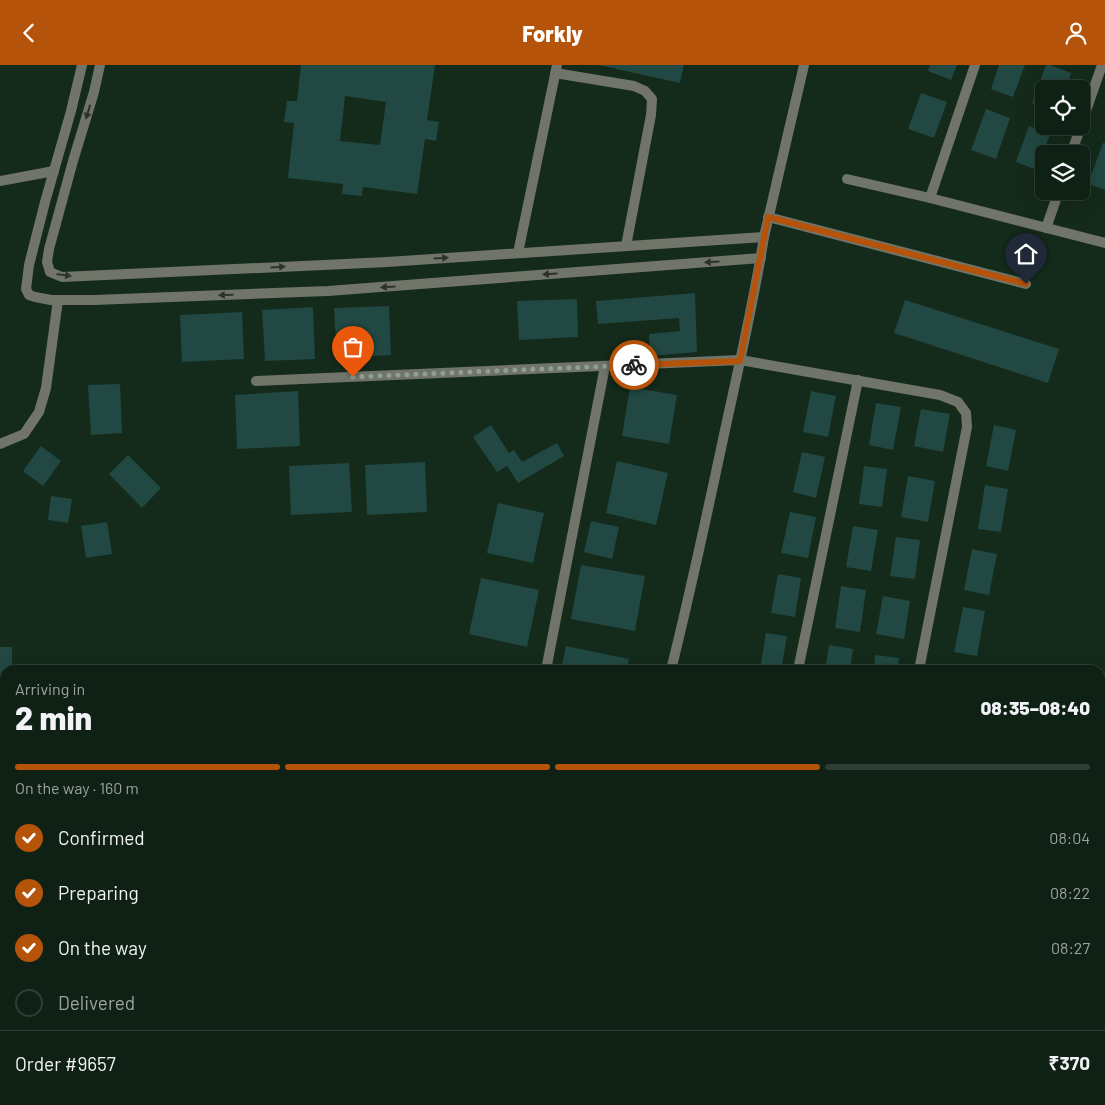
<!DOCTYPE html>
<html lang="en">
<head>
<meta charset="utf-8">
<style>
  body { margin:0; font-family:Barlow,sans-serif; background:#1d2d22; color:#f1f3f6; height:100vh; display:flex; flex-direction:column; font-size:19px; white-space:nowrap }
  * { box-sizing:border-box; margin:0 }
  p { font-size:16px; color:#9ba3a0 }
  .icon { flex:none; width:28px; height:28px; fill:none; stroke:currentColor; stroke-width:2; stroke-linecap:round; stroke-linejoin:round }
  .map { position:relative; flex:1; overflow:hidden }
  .details { position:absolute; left:0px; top:600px; width:1105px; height:440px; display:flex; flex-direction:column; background:#0f2014; border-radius:15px 15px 0 0; box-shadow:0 5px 20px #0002,0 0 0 1px #2f3e34 }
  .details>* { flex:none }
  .controls { position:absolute; left:1035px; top:15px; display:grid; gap:10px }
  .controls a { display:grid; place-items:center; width:55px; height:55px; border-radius:8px; background:#0f2014; box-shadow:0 5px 20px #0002,0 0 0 1px #2f3e34; font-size:25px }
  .pin { position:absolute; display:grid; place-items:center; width:42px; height:42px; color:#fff; margin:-51px -21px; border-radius:50% 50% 50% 0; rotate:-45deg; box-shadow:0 0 5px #0007 }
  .pin .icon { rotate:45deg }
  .courier { position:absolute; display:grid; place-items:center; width:50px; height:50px; margin:-25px; border:4px solid #b45309; border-radius:50%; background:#fff; color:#222; box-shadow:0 1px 6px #0007 }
  .summary em { font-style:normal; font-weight:800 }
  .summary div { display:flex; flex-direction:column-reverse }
  .summary { display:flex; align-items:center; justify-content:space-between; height:85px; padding:0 15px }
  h1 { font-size:32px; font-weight:800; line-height:38px }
  .bar { display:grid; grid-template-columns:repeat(4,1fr); gap:8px 5px; align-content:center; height:60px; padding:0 15px }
  .bar i { height:6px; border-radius:4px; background:#2f3e34 }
  .bar .current { background:#b45309 }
  .bar p { grid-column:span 4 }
  .line { display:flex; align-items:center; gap:12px; padding:0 15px; border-top:1px solid #2f3e34 }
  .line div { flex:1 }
  ol { padding:0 15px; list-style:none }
  li { display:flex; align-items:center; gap:15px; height:55px }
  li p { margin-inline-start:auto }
  li .icon { padding:5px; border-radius:50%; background:#b45309; color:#fff; stroke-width:4 }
  li:last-child { color:#9ba3a0 }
  li i { width:28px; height:28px; border:2px solid #2f3e34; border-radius:50% }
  header { display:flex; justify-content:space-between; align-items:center; height:65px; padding:0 15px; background:#b45309; color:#fff; font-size:22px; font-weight:800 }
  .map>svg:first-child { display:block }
</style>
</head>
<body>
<header><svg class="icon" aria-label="back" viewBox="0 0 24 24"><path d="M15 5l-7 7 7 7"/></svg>Forkly<svg class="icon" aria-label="person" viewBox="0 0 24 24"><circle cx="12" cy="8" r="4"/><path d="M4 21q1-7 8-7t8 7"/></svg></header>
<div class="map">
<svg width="1105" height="1040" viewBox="0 0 1105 1040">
  <rect width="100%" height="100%" fill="#142a1b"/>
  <!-- built -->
  <path fill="#193421" d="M5 795V1035H620L619 1040H0V796Z"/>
  <!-- building -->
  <g fill="#214842" fill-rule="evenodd">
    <path d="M301 0H435L427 55 439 57 436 76 425 74 417 129 363 122 362 131 342 129 343 119 288 113 294 58 284 57 287 36H297ZM345 31 386 37 380 80 340 76Z"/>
    <path d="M599 0H684L680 18Z"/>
    <path d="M930 0H957L951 15 928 6Z"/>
    <path d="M999 0H1025L1013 32 991 24Z"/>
    <path d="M1046 0H1050L1071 8 1066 24H1044V42L1032 38Z"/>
    <path d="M921 28 947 37 934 73 908 64Z"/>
    <path d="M986 44 1010 53 996 94 971 85Z"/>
    <path d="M1029 61 1050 69 1037 105 1016 97Z"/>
    <path d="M1103 78H1105V125L1088 119Z"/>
    <path d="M695 228 697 287 650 291 649 269 680 266 679 253 598 259 596 236Z"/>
    <path d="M577 234 578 272 519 275 517 236Z"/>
    <path d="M905 235 1059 284 1048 318 894 268Z"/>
    <path d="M389 241 391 290 337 293 334 243Z"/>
    <path d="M313 242 315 294 265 296 262 245Z"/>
    <path d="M242 247 244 294 182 297 180 250Z"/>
    <path d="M120 319 122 368 91 370 88 320Z"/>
    <path d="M630 322 677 330 669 379 622 371Z"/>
    <path d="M298 326 300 381 237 384 235 330Z"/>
    <path d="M811 326 836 331 828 372 803 367Z"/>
    <path d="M876 338 901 342 893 385 869 380Z"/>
    <path d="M921 344 950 349 943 387 914 381Z"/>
    <path d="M491 360 509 388 514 385 522 397 557 378 564 391 518 418 507 401 497 407 473 372Z"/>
    <path d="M994 360 1016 365 1008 406 986 401Z"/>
    <path d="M41 381 61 396 43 421 23 406Z"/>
    <path d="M802 387 825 392 816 433 793 427Z"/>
    <path d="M128 390 161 423 142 443 109 409Z"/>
    <path d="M617 396 668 408 656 460 606 448Z"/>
    <path d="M425 397 427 447 367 450 365 400Z"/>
    <path d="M349 398 352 447 291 450 289 401Z"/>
    <path d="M864 401 887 404 882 442 859 439Z"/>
    <path d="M908 411 935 416 928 457 901 452Z"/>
    <path d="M985 420 1008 424 1001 467 978 464Z"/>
    <path d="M51 431 72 434 68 458 48 455Z"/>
    <path d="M498 438 544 448 533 498 487 488Z"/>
    <path d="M790 447 816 452 808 493 781 488Z"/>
    <path d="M591 456 619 462 612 494 584 487Z"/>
    <path d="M107 457 112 489 86 493 81 461Z"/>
    <path d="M853 461 878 465 871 506 846 502Z"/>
    <path d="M896 472 920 475 915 514 890 511Z"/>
    <path d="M972 484 997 489 989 530 964 525Z"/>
    <path d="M581 500 645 511 635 566 571 554Z"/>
    <path d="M778 509 801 513 795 552 771 548Z"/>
    <path d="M481 513 539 525 527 582 469 569Z"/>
    <path d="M841 521 866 525 860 567 835 563Z"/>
    <path d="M883 531 910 536 904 574 876 569Z"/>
    <path d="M963 542 985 546 977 591 954 587Z"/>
    <path d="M766 568 787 571 781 605H760Z"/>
    <path d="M829 580 853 584 850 605H825Z"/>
    <path d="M566 581 629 594 627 605H561Z"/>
    <path d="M0 582H12V605H5V653L0 654Z"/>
    <path d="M875 590 899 593 897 605H874Z"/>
  </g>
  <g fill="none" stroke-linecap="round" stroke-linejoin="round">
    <!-- service -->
    <g stroke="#707469" stroke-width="10">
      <path d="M555 8 634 21 645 26 652 34 651 50 626 181"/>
      <path d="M1081 60 1102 0"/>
      <path d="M1071 89 1081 61"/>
      <path d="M847 114 930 133 1105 178"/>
      <path d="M0 116 54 106"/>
      <path d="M930 133 975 0"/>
      <path d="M768 152 1026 219"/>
      <path d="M1046 163 1059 126"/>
      <path d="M518 188 557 0"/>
      <path d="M256 316 740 295 940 330 958 337 966 348 967 362 919 605"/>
      <path d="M546 605 605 301"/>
      <path d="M798 605 858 315"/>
      <path d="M0 808 5 807"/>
      <path d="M421 1040 422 1035"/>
      <path d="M654 1040 655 1035"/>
    </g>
    <!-- minor -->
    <path stroke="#707469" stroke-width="10" d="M0 379 24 369 39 347 46 323 58 235"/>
    <!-- tertiary -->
    <g stroke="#707469" stroke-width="10">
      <path d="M82 0 71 46 45 137 29 200 26 224 29 230 35 232 51 235H94L328 226 761 193"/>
      <path d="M100 0 94 27 73 96 49 184 47 197 50 207 62 212 387 197 764 172"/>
      <path d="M671 605C691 525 708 445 725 365 739 301 754 236 764 172L804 0"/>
      <path d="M0 756H5"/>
    </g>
  </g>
  <!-- one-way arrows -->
  <defs><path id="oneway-solid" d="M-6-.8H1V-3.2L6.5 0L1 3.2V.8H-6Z" transform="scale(1.25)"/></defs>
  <g fill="#2c332b">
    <use href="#oneway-solid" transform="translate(88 47) rotate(107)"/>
    <use href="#oneway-solid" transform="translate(441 193) rotate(-4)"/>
    <use href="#oneway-solid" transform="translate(712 197) rotate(176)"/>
    <use href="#oneway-solid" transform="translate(278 202) rotate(-3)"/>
    <use href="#oneway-solid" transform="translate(550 209) rotate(176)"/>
    <use href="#oneway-solid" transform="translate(64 210) rotate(8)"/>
    <use href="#oneway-solid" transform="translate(388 222) rotate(176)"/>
    <use href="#oneway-solid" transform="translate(226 230) rotate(178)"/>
  </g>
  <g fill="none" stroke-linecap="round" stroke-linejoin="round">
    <!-- done -->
    <path stroke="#8fa093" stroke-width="5" stroke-dasharray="0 9" d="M353 312 634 300"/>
    <!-- route -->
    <path stroke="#b45309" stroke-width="6" d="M634 300 740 296 768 152 1026 219"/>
  </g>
</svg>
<div class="controls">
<a><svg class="icon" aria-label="locate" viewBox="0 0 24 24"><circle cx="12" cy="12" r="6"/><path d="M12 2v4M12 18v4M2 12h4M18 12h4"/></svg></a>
<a><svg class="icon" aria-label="layers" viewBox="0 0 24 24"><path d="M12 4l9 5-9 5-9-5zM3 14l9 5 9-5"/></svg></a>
</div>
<div class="pin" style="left:353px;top:312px;background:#ea580c"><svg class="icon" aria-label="bag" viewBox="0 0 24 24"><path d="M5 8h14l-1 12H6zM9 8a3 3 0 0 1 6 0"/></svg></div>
<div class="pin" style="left:1026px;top:219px;background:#1f2937"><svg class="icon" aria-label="home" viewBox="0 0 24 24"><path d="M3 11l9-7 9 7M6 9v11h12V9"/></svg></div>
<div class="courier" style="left:634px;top:300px"><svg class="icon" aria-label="bike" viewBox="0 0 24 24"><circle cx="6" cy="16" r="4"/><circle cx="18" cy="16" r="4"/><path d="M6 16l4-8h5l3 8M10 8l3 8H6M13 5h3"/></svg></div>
<section class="details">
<div class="summary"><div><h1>2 min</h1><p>Arriving in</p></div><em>08:35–08:40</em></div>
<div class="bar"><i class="current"></i><i class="current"></i><i class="current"></i><i></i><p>On the way · 160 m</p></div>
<ol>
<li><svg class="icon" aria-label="check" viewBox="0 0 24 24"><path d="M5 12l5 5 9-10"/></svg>Confirmed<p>08:04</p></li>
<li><svg class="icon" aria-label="check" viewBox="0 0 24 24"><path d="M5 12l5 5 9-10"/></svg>Preparing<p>08:22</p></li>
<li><svg class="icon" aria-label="check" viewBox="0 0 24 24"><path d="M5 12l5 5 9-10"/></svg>On the way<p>08:27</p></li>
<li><i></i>Delivered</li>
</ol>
<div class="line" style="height:65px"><div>Order #9657</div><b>₹370</b></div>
</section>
</div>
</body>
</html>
